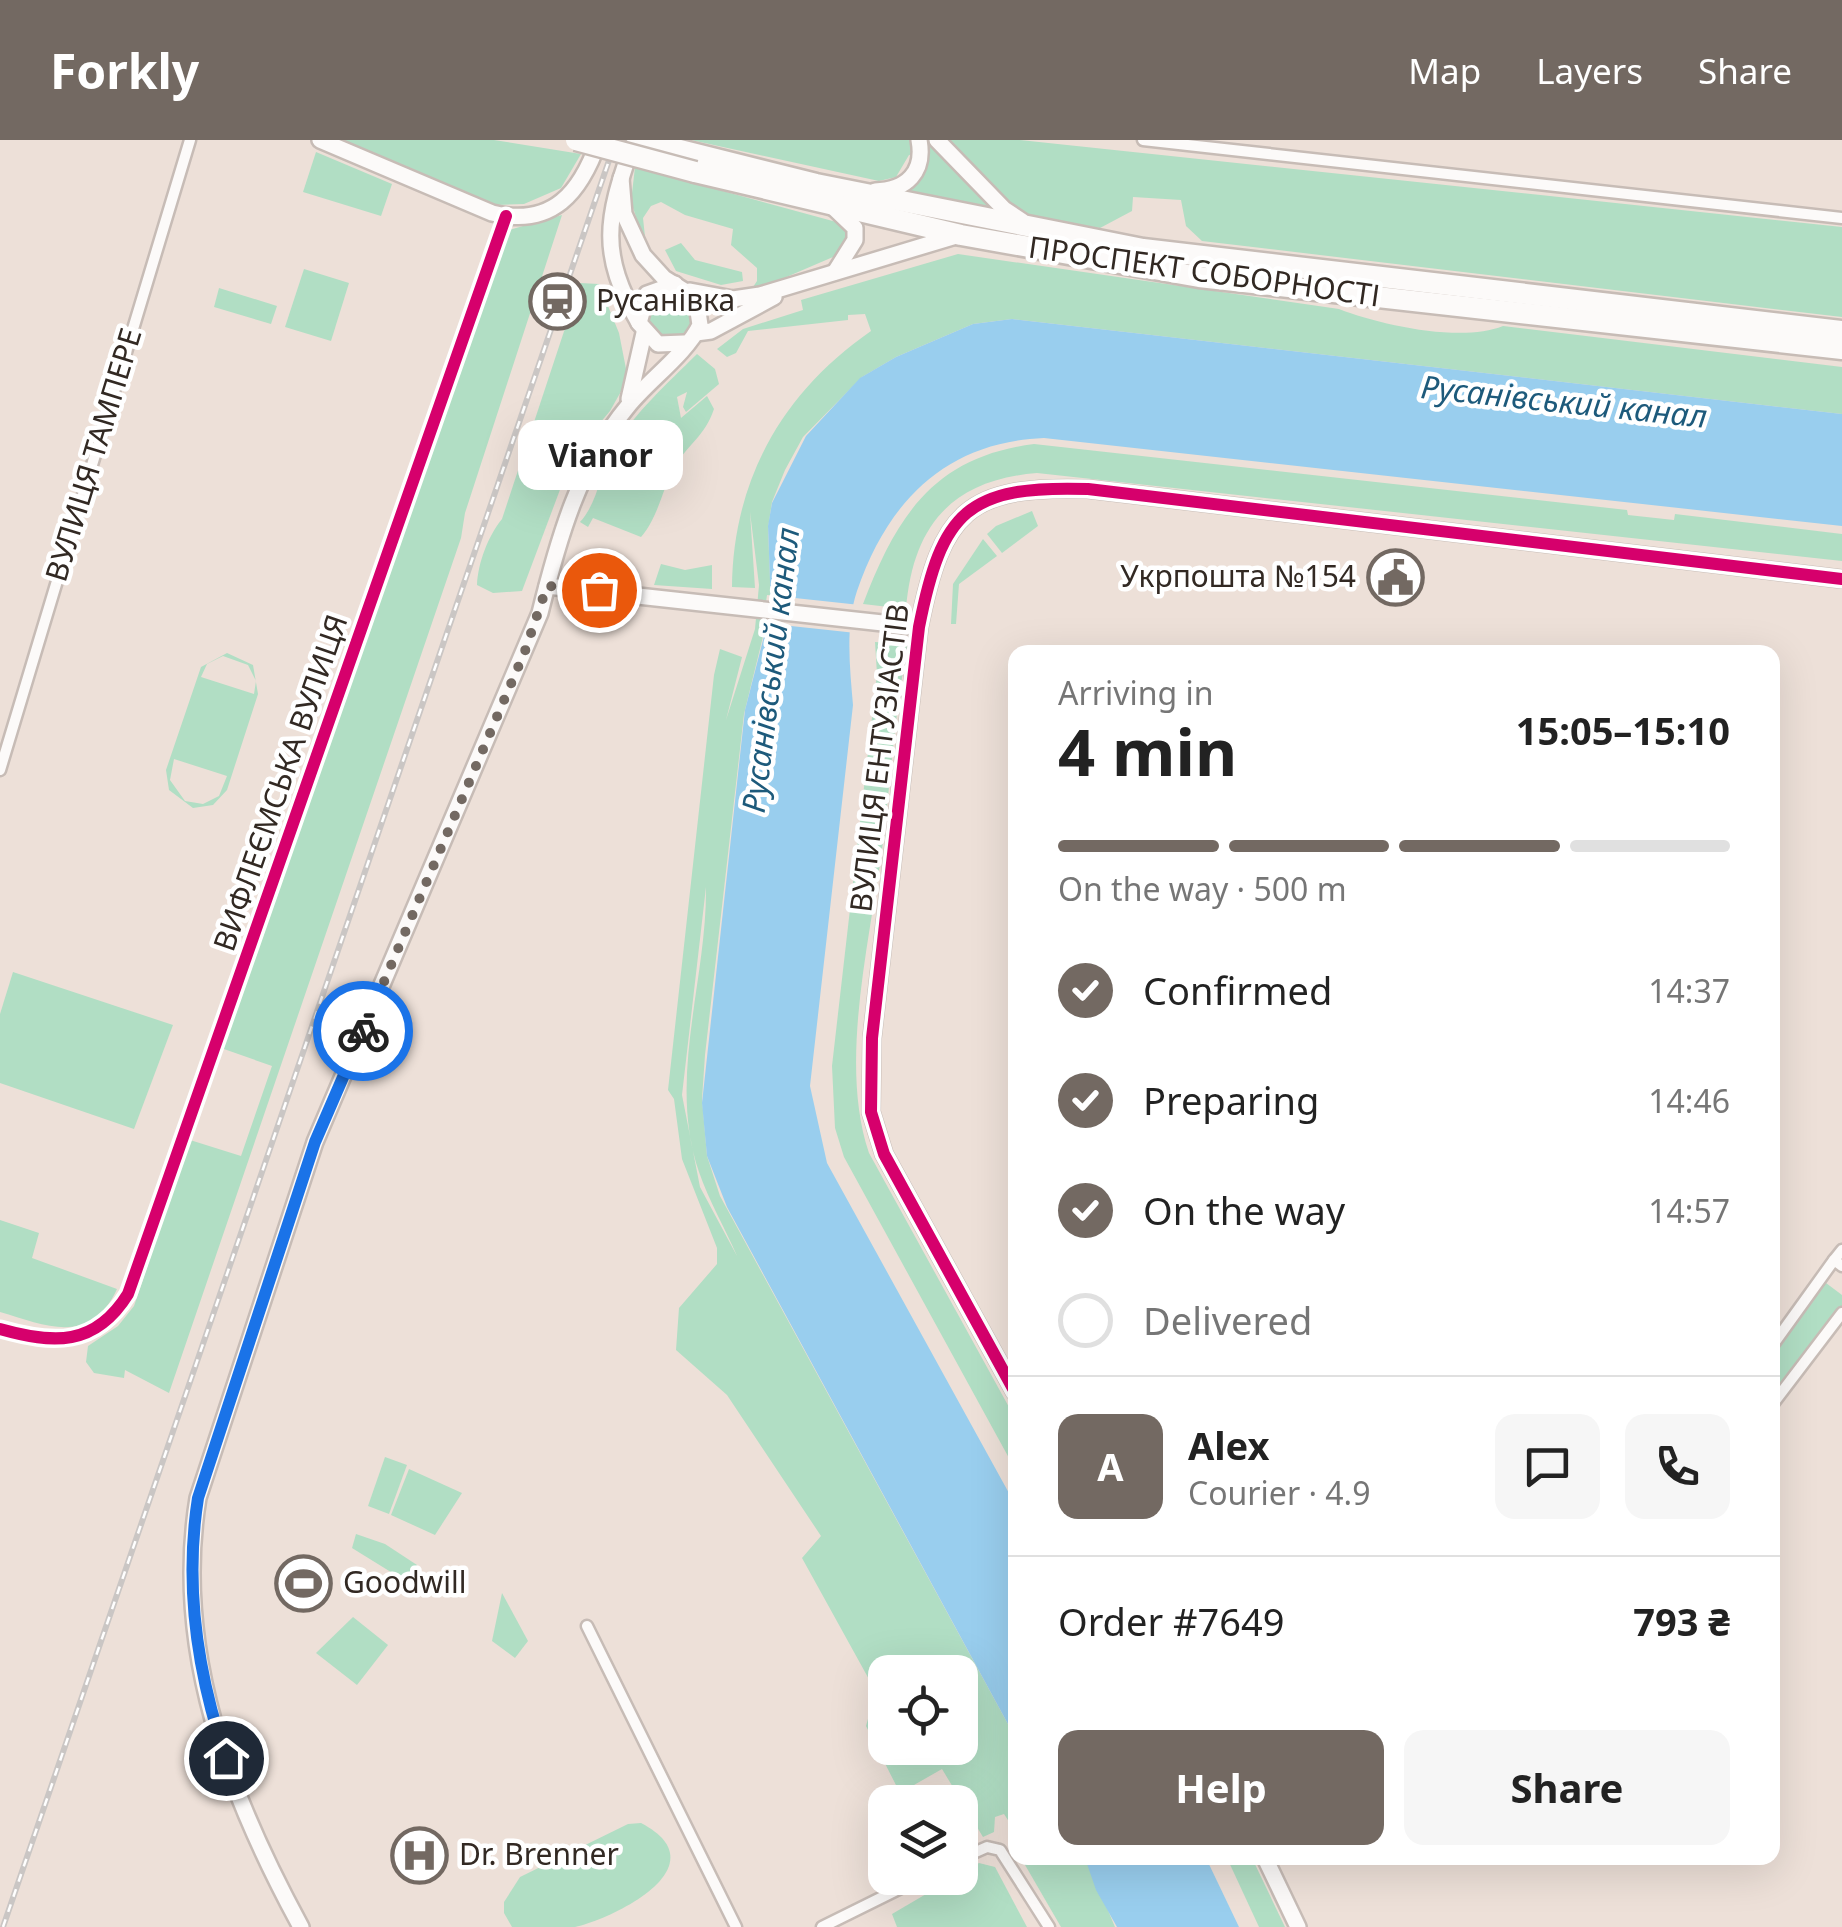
<!DOCTYPE html>
<html lang="en">
<head>
<meta charset="utf-8">
<style>
  body { margin:0; font-family:"Noto Sans",sans-serif; background:#f6f6f6; color:#222; height:100vh; display:flex; flex-direction:column; font-size:38px; white-space:nowrap }
  * { box-sizing:border-box; margin:0 }
  p { font-size:32px; color:#767676 }
  .icon { flex:none; width:55px; height:55px; fill:none; stroke:currentColor; stroke-width:2; stroke-linecap:round; stroke-linejoin:round }
  .map { position:relative; flex:1; overflow:hidden }
  .sheet { position:absolute; left:1008px; top:505px; width:772px; height:1220px; display:flex; flex-direction:column; background:#fff; border-radius:20px; box-shadow:0 10px 40px #0002 }
  .sheet>* { flex:none }
  .tools { position:absolute; left:868px; top:1515px; display:grid; gap:20px }
  .tools a { display:grid; place-items:center; width:110px; height:110px; border-radius:20px; background:#fff; box-shadow:0 10px 40px #0002; font-size:50px }
  .pin { position:absolute; display:grid; place-items:center; width:85px; height:85px; color:#fff; margin:-42px; border:5px solid #fff; border-radius:50%; box-shadow:0 2px 10px #0007 }
  .courier { position:absolute; display:grid; place-items:center; width:100px; height:100px; margin:-50px; border:8px solid #1a73e8; border-radius:50%; background:#fff; color:#222; box-shadow:0 2px 12px #0007 }
  .bubble { position:absolute; height:70px; border-radius:20px; background:#fff; box-shadow:0 10px 40px #0002; font-size:32px; font-weight:700; line-height:70px; text-align:center }
  .summary em { font-style:normal; font-weight:700 }
  .summary div { display:flex; flex-direction:column-reverse }
  .summary { display:flex; align-items:center; justify-content:space-between; height:170px; padding:0 50px }
  h1 { font-size:65px; font-weight:700; line-height:75px }
  .bar { display:grid; grid-template-columns:repeat(4,1fr); gap:15px 10px; align-content:center; height:120px; padding:0 50px }
  .bar i { height:12px; border-radius:8px; background:#e0e0e0 }
  .bar .current { background:#736962 }
  .bar p { grid-column:span 4 }
  .line { display:flex; align-items:center; gap:25px; padding:0 50px; border-top:2px solid #e0e0e0 }
  .line div { flex:1 }
  .round { display:grid; place-items:center; flex:none; width:105px; height:105px; border-radius:20px; background:#f6f6f6 }
  ol { padding:0 50px; list-style:none }
  li { display:flex; align-items:center; gap:30px; height:110px }
  li p { margin-inline-start:auto }
  li .icon { padding:10px; border-radius:50%; background:#736962; color:#fff; stroke-width:4 }
  li:last-child { color:#767676 }
  li i { width:55px; height:55px; border:5px solid #e0e0e0; border-radius:50% }
  .cta { display:flex; gap:20px; margin-top:auto; padding:20px 50px }
  .cta a { flex:1; height:115px; border-radius:20px; background:#736962; color:#fff; font-size:40px; font-weight:700; line-height:115px; text-align:center }
  .cta a+a { background:#f6f6f6; color:#222 }
  header { display:flex; align-items:center; gap:60px; box-sizing:border-box; height:140px; padding:0 50px; background:#736962; color:#fff }
  header strong { font-size:48px }
  nav { display:flex; gap:55px; margin-inline-start:auto; font-size:35px }
  .map>svg:first-child { display:block }
</style>
</head>
<body>
<header>
<strong>Forkly</strong>
<nav><a>Map</a><a>Layers</a><a>Share</a></nav>
</header>
<div class="map">
<svg width="1842" height="1787" viewBox="0 0 1842 1787">
  <rect width="100%" height="100%" fill="#ede0d8"/>
  <!-- green -->
  <g fill="#b1dec4" fill-rule="evenodd">
    <path d="M338 0H494L581 14 561 48 524 64 496 65Z"/>
    <path d="M691 0H911L916 14 909 15 896 37 879 41Z"/>
    <path d="M926 0H930L991 67 907 53 925 33Z"/>
    <path d="M944 0H1020L1842 87V177L1202 101 1186 86 1181 60 1133 57 1132 71 1100 88 1023 75 990 50Z"/>
    <path d="M316 12 392 44 381 76 303 52Z"/>
    <path d="M635 27 840 83 852 96 840 114 749 153 757 141V128L731 105 733 89 685 75 661 62 651 66 643 78 646 106 631 62Z"/>
    <path d="M562 75 465 373 461 398 169 1253 125 1230 124 1238 94 1233 86 1222 88 1206 118 1186 134 1166 190 1000 241 1016 272 926 221 908 509 90Z"/>
    <path d="M681 103 695 120 742 132 743 141 721 145 676 131 665 110Z"/>
    <path d="M958 114 1339 169C1380 185 1462 203 1503 186L1842 227V274L1012 179 973 184 896 217 862 237 803 297 785 330 772 362 768 388 771 464 744 574 705 915 702 959 707 1016 720 1056 1015 1597V1691L1004 1674 995 1677 994 1692 983 1697 942 1629 900 1653 866 1586 871 1568 881 1561 802 1418 821 1396 727 1255 676 1210 679 1168 717 1124V1108L682 1019 674 959 668 950 714 535 720 509 742 517 726 580 755 489 759 445 750 372 755 448 732 447C733 339 783 252 871 191L865 174 848 175V180L748 191 736 213 727 217 717 209 743 189 803 170 801 160ZM706 747C707 842 667 938 699 1032 709 1061 725 1088 737 1116L700 1047 682 955ZM885 1532H960V1608H885Z"/>
    <path d="M304 129 349 143 331 201 285 187Z"/>
    <path d="M580 143 599 144 619 193 628 239 610 271 573 315 522 451 493 453 477 445C478 423 488 396 502 379Z"/>
    <path d="M219 148 277 166 271 184 214 167Z"/>
    <circle cx="670" cy="175" r="24"/>
    <path d="M697 214 715 229 719 244 686 272 683 267 687 252 677 257 681 278 707 256 714 269C705 296 689 303 675 326 662 349 659 376 641 397L593 378 588 387 580 382C599 361 599 334 612 310 634 273 667 244 697 214Z"/>
    <path d="M1034 304 1627 370 1628 375 1674 380 1675 374 1842 394V421L1037 333C951 340 913 386 906 469L863 464C897 375 934 317 1034 304Z"/>
    <path d="M1032 371 1038 386 1002 413 987 394 996 386Z"/>
    <path d="M983 399 997 416 959 444 956 484H951L953 444Z"/>
    <path d="M661 424 685 430 712 425V449L654 445Z"/>
    <path d="M875 502 908 504C895 569 891 636 883 702 871 797 838 922 869 1013L1015 1278V1329L844 1017 835 988 832 926 877 534Z"/>
    <path d="M227 513 253 525 258 554 227 650 213 665 193 668 169 650 166 630 201 527ZM223 516 248 525 256 541 254 554 201 537 207 524ZM174 619 227 636 219 656 203 664 185 661 170 640Z"/>
    <path d="M13 832 173 885 134 989 0 943V874Z"/>
    <path d="M0 1080 39 1093 32 1118 117 1149C91 1206 47 1186 0 1172Z"/>
    <path d="M1822 1140 1842 1155V1173L1773 1265V1206Z"/>
    <path d="M385 1317 407 1325 389 1374 368 1366Z"/>
    <path d="M409 1329 462 1353 435 1395 391 1375Z"/>
    <path d="M356 1394 385 1404 417 1425 407 1442 352 1408Z"/>
    <path d="M502 1453 528 1501 515 1518 492 1501Z"/>
    <path d="M353 1477 388 1505 357 1545 316 1513Z"/>
    <path d="M641 1683C721 1725 617 1777 575 1787 556 1787 531 1787 512 1787L504 1773V1762L520 1737 628 1684Z"/>
    <path d="M1021 1718H1086L1115 1787H1061Z"/>
    <path d="M1227 1718H1252L1285 1787H1259Z"/>
    <path d="M979 1723 995 1727 1027 1787H897L892 1774Z"/>
  </g>
  <!-- water -->
  <g fill="#99ceee">
    <path d="M1012 179 1842 274V386L1044 298C947 302 888 360 857 451 845 487 850 529 853 565L810 946 827 1023 1015 1364V1597L727 1067 707 1016 702 963 745 570 771 469 768 386 772 363 806 296 860 238 896 217 973 184Z"/>
    <path d="M1085 1718H1206L1239 1787H1117L1096 1750Z"/>
  </g>
  <!-- pier -->
  <path fill="#ede0d8" d="M767 455 860 465 856 493 763 483Z"/>
  <g fill="none" stroke-linecap="round" stroke-linejoin="round">
    <defs>
      <g id="street">
        <path d="M1143 0 1842 78"/>
        <path d="M0 630 190 0"/>
        <path d="M1842 1110 1834 1120 1842 1126"/>
        <path d="M0 1189C53 1204 95 1207 128 1154L506 76"/>
        <path d="M1772 1206 1834 1120"/>
        <path d="M1772 1265 1842 1173"/>
        <path d="M587 1486 736 1787"/>
        <path d="M960 1719 987 1707 1000 1710 1049 1787"/>
        <path d="M822 1787 921 1738"/>
      </g>
      <g id="secondary">
        <path d="M320 0 492 73C553 88 581 52 599 0"/>
        <path d="M937 0 1004 69 1022 81"/>
        <path d="M632 6C606 79 599 113 639 183"/>
        <path d="M875 51C907 50 925 32 919 0"/>
        <path d="M833 67 855 88V100L835 132"/>
        <path d="M675 144 647 154 639 183 658 204 684 203"/>
        <path d="M690 151 733 159 760 155 956 96"/>
        <path d="M696 193 711 191 774 157"/>
        <path d="M629 259 644 193"/>
        <path d="M547 446 919 487"/>
        <path d="M1015 1252 884 1014 871 972 872 898 919 487C942 371 967 345 1088 349L1842 439"/>
        <path d="M1265 1718 1298 1787"/>
        <path d="M301 1787C229 1655 173 1510 198 1358L315 1002 540 473C558 400 579 325 628 266 649 240 686 214 700 185L696 158 664 138 643 115 624 74 621 38"/>
      </g>
      <g id="highway">
        <path d="M640 0 816 44 1143 109 1842 191"/>
        <path d="M695 32 961 95 1199 137 1842 209"/>
      </g>
    </defs>
    <!-- street casing -->
    <use href="#street" stroke="#c7bcb6" stroke-width="15"/>
    <!-- secondary casing -->
    <use href="#secondary" stroke="#c7bcb6" stroke-width="20"/>
    <!-- highway casing -->
    <use href="#highway" stroke="#c7bcb6" stroke-width="25"/>
    <!-- street -->
    <use href="#street" stroke="#fcfaf9" stroke-width="10"/>
    <!-- secondary -->
    <use href="#secondary" stroke="#fcfaf9" stroke-width="15"/>
    <!-- highway -->
    <use href="#highway" stroke="#fcfaf9" stroke-width="20"/>
    <defs>
      <path id="rail" d="M3 1787 616 0"/>
    </defs>
    <!-- rail casing -->
    <use href="#rail" stroke="#cac6c4" stroke-width="6"/>
    <!-- rail -->
    <use href="#rail" stroke="#fff" stroke-width="2.5" stroke-dasharray="8" stroke-linecap="butt"/>
    <defs>
      <path id="highway-bridge" d="M576 0 695 32"/>
    </defs>
    <!-- highway-bridge casing -->
    <use href="#highway-bridge" stroke="#c7bcb6" stroke-width="25" stroke-linecap="butt"/>
    <!-- highway-bridge -->
    <use href="#highway-bridge" stroke="#fcfaf9" stroke-width="20"/>
    <defs>
      <g id="cycleway">
        <path d="M0 1189C53 1204 95 1207 128 1154L506 76"/>
        <path d="M1015 1252 884 1014 871 972 872 898 919 487C942 371 967 345 1088 349L1842 439"/>
      </g>
    </defs>
    <!-- cycleway casing -->
    <use href="#cycleway" stroke="#fff" stroke-width="19"/>
    <!-- cycleway -->
    <use href="#cycleway" stroke="#d6006c" stroke-width="12"/>
  </g>
  <g fill="none" stroke-linecap="round" stroke-linejoin="round">
    <!-- done -->
    <path stroke="#736962" stroke-width="10" stroke-dasharray="0 18" d="M363 891 525 511 547 446 599 450"/>
    <!-- route -->
    <path stroke="#1a73e8" stroke-width="12" d="M226 1618C197 1533 184 1447 198 1358L315 1002 363 891"/>
  </g>
  <!-- icons -->
  <defs>
    <symbol id="station-ring" viewBox="-11 -11 22 22"><circle r="9.5" fill="#fff" stroke="#736962" stroke-width="1.5"/><path d="M-3-6H3Q5-6 5-4V2Q5 4 3 4L4.5 6H3L1.5 4h-3L-3 6H-4.5L-3 4Q-5 4-5 2V-4Q-5-6-3-6ZM-3.5-4v3h7v-3ZM-3.5 1v1.5H-2V1ZM2 1v1.5H3.5V1Z" fill="#736962"/></symbol>
    <symbol id="civic-ring" viewBox="-11 -11 22 22"><circle r="9.5" fill="#fff" stroke="#736962" stroke-width="1.5"/><path d="M-.6-6.5H3V-4.5H.6V-3L4-1V1h2V6H-6V1h2V-1L-.6-3ZM-1.2 2.5V6h2.4V2.5Z" fill="#736962"/></symbol>
    <symbol id="stadium-ring" viewBox="-11 -11 22 22"><circle r="9.5" fill="#fff" stroke="#736962" stroke-width="1.5"/><path d="M0-5a6.5 5 0 1 0 0 10a6.5 5 0 1 0 0-10ZM-3.5-1.8h7v3.6h-7Z" fill="#736962"/></symbol>
    <symbol id="hospital-ring" viewBox="-11 -11 22 22"><circle r="9.5" fill="#fff" stroke="#736962" stroke-width="1.5"/><path d="M-5-5h3v3.5h4V-5h3V5h-3V1.5h-4V5h-3Z" fill="#736962"/></symbol>
  </defs>
  <g fill-rule="evenodd">
    <use href="#station-ring" x="526" y="130" width="63" height="63"/>
    <use href="#civic-ring" x="1364" y="406" width="63" height="63"/>
    <use href="#stadium-ring" x="272" y="1412" width="63" height="63"/>
    <use href="#hospital-ring" x="388" y="1684" width="63" height="63"/>
  </g>
  <g text-anchor="middle" stroke-width="9" stroke-linejoin="round" paint-order="stroke">
    <!-- street labels -->
    <g font-size="30" fill="#322923" stroke="#fff">
      <text transform="translate(1204 132) rotate(8)" y="10">ПРОСПЕКТ СОБОРНОСТІ</text>
      <text transform="translate(94 315) rotate(-73)" y="10">ВУЛИЦЯ ТАМПЕРЕ</text>
      <text transform="translate(880 618) rotate(-83)" y="10">ВУЛИЦЯ ЕНТУЗІАСТІВ</text>
      <text transform="translate(281 643) rotate(-71)" y="10">ВИФЛЕЄМСЬКА ВУЛИЦЯ</text>
    </g>
    <!-- poi labels -->
    <g font-size="30" fill="#322923" stroke="#fff" text-anchor="start">
      <text x="596" y="171">Русанівка</text>
      <text x="1356" y="447" text-anchor="end">Укрпошта №154</text>
      <text x="343" y="1453">Goodwill</text>
      <text x="459" y="1725">Dr. Brenner</text>
    </g>
    <!-- water labels -->
    <g font-size="32" font-style="italic" fill="#1d5a7b" stroke="#fff">
      <text transform="translate(1564 262) rotate(6)" y="11">Русанівський канал</text>
      <text transform="translate(771 530) rotate(-83)" y="11">Русанівський канал</text>
    </g>
  </g>
</svg>
<div class="tools">
<a><svg class="icon" aria-label="locate" viewBox="0 0 24 24"><circle cx="12" cy="12" r="6"/><path d="M12 2v4M12 18v4M2 12h4M18 12h4"/></svg></a>
<a><svg class="icon" aria-label="layers" viewBox="0 0 24 24"><path d="M12 4l9 5-9 5-9-5zM3 14l9 5 9-5"/></svg></a>
</div>
<div class="pin" style="left:599px;top:450px;background:#ea580c"><svg class="icon" aria-label="bag" viewBox="0 0 24 24"><path d="M5 8h14l-1 12H6zM9 8a3 3 0 0 1 6 0"/></svg></div>
<div class="pin" style="left:226px;top:1618px;background:#1f2937"><svg class="icon" aria-label="home" viewBox="0 0 24 24"><path d="M3 11l9-7 9 7M6 9v11h12V9"/></svg></div>
<div class="courier" style="left:363px;top:891px"><svg class="icon" aria-label="bike" viewBox="0 0 24 24"><circle cx="6" cy="16" r="4"/><circle cx="18" cy="16" r="4"/><path d="M6 16l4-8h5l3 8M10 8l3 8H6M13 5h3"/></svg></div>
<div class="bubble" style="left:518px;top:280px;width:165px">Vianor</div>
<section class="sheet">
<div class="summary"><div><h1>4 min</h1><p>Arriving in</p></div><em>15:05–15:10</em></div>
<div class="bar"><i class="current"></i><i class="current"></i><i class="current"></i><i></i><p>On the way · 500 m</p></div>
<ol>
<li><svg class="icon" aria-label="check" viewBox="0 0 24 24"><path d="M5 12l5 5 9-10"/></svg>Confirmed<p>14:37</p></li>
<li><svg class="icon" aria-label="check" viewBox="0 0 24 24"><path d="M5 12l5 5 9-10"/></svg>Preparing<p>14:46</p></li>
<li><svg class="icon" aria-label="check" viewBox="0 0 24 24"><path d="M5 12l5 5 9-10"/></svg>On the way<p>14:57</p></li>
<li><i></i>Delivered</li>
</ol>
<div class="line" style="height:180px"><b class="round" style="background:#736962;color:#fff">A</b><div><b>Alex</b><p>Courier · 4.9</p></div><a class="round"><svg class="icon" aria-label="chat" viewBox="0 0 24 24"><path d="M4 5h16v11H9l-5 4z"/></svg></a><a class="round"><svg class="icon" aria-label="phone" viewBox="0 0 24 24"><path d="M5 4h4l2 5-3 2q2 4 5 5l2-3 5 2v4C11 20 4 13 5 4z"/></svg></a></div>
<div class="line" style="height:130px"><div>Order #7649</div><b>793 ₴</b></div>
<div class="cta"><a>Help</a><a>Share</a></div>
</section>
</div>
</body>
</html>
